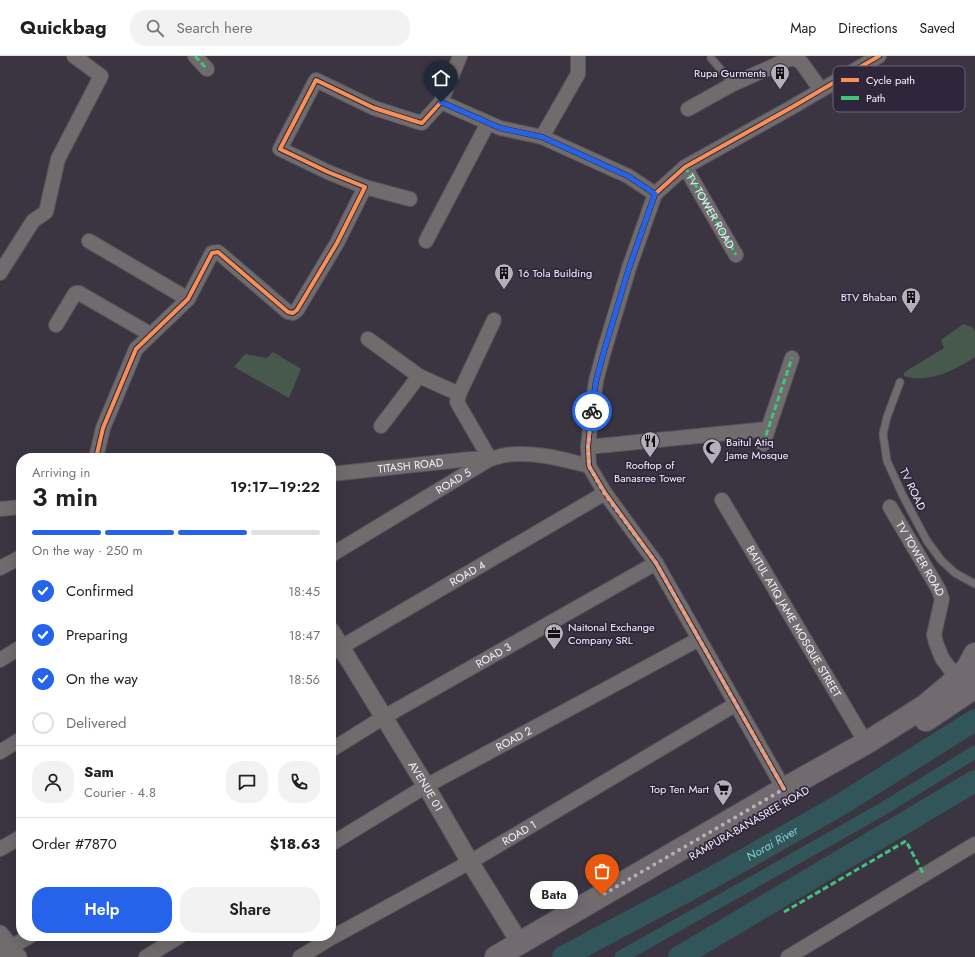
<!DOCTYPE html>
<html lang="en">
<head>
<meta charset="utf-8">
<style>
  body { margin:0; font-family:Jost,sans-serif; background:#f2f2f2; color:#202124; height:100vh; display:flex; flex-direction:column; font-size:15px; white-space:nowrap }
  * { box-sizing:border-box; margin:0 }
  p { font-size:13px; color:#757577 }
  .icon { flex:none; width:22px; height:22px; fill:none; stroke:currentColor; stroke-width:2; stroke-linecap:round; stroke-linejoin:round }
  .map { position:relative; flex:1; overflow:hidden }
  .details { position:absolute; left:16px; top:397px; width:320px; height:488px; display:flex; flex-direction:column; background:#fff; border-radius:16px; box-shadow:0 4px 16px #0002 }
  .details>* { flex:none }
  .pin { position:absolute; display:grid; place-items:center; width:34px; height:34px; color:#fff; margin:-41px -17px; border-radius:50% 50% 50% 0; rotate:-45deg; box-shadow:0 0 4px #0007 }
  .pin .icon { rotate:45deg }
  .courier { position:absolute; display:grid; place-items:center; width:40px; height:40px; margin:-20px; border:3px solid #2563eb; border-radius:50%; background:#fff; color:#222; box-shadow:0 1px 5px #0007 }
  .bubble { position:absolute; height:28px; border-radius:14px; background:#fff; box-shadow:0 4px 16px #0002; font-size:13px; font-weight:600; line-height:28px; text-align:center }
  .summary em { font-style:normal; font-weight:600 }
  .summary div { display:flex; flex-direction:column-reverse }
  .summary { display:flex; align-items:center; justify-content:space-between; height:68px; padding:0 16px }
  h1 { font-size:26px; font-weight:600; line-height:30px }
  .bar { display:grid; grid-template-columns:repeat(4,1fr); gap:6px 4px; align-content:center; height:48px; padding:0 16px }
  .bar i { height:5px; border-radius:3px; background:#e0e0e0 }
  .bar .active { background:#2563eb }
  .bar p { grid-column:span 4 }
  .line { display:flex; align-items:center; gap:10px; padding:0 16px; border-top:1px solid #e0e0e0 }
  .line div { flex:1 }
  .round { display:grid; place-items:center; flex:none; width:42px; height:42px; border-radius:16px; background:#f2f2f2 }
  ol { padding:0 16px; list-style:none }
  li { display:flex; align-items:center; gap:12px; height:44px }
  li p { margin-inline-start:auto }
  li .icon { padding:4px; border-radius:50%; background:#2563eb; color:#fff; stroke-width:4 }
  li:last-child { color:#757577 }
  li i { width:22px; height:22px; border:2px solid #e0e0e0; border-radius:50% }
  .primary-button { display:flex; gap:8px; margin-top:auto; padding:8px 16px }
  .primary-button a { flex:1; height:46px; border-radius:16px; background:#2563eb; color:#fff; font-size:16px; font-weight:600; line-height:46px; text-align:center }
  .primary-button a+a { background:#f2f2f2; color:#202124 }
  header { display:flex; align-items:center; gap:24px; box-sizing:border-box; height:56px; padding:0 20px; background:#fff; border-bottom:1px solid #e0e0e0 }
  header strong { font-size:19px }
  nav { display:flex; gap:22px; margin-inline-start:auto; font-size:14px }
  .search { width:280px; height:36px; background:#f2f2f2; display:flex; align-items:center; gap:10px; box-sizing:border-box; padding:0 14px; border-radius:16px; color:#757577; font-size:15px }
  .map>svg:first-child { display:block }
</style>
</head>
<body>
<header>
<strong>Quickbag</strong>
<div class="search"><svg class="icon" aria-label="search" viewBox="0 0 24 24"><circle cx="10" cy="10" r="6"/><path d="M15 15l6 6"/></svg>Search here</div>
<nav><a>Map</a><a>Directions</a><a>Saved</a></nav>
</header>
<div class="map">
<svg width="975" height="901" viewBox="0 0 975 901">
  <rect width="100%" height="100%" fill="#3a3541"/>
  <!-- green -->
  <g fill="#47594c">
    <path d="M963 268 972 271 975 275V301C955 314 929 328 904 320V317L908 314 944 292 941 284Z"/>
    <path d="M273 296 301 313 289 342 234 311 245 298 267 302Z"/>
  </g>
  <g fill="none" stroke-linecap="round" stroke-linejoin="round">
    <!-- canal -->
    <path stroke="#32555a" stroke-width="13" d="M621 901 881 754 975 696"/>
    <!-- river -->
    <g stroke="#32555a" stroke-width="22">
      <path id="s1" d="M563 901 717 819 840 749 975 664"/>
      <path d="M679 901 975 725"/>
    </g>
    <defs>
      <g id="service">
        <path d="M711 2 733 28"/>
        <path d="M900 326 887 361 883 378 887 405 903 440 927 485 941 504 955 517 975 528"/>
      </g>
      <g id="minor">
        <path d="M195 0 207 13"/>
        <path d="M441 46 460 0"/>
        <path d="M688 53 733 28 789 3H795L801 6 821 34"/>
        <path d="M542 81 578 18V0"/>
        <path id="s2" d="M685 111 736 199"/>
        <path d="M365 131 410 143"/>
        <path d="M89 185 188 243"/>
        <path d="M426 185 488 67"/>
        <path d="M0 217 33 165 46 156 58 103 101 20 74 0"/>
        <path d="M56 269 74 239 76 237H79L150 278"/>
        <path d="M368 283 419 320 459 338"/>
        <path d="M381 370 419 320"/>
        <path d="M763 388 792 302"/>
        <path d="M588 391 768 373"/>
        <path d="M96 402 103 372 136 293 188 243 212 197 218 196 288 256 293 257 297 254 337 187 365 131 328 116 280 93 316 24 374 52 418 66 422 67 441 46 500 72 542 81 628 120 655 138"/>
        <path d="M490 403 457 346 459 338 494 264"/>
        <path id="s3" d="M331 418 470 403H490"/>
        <path id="s4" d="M722 444 866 687"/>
        <path id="s5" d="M890 451 939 534 942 543 934 579 936 587 942 602 957 623"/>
        <path d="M0 453 21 451"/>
        <path id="s6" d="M331 499 490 403C495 402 500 400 505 399 534 395 562 403 589 410"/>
        <path d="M0 512 21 501"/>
        <path id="s7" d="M331 597 605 437"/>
        <path d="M0 604 21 591"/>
        <path id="s8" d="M331 694 384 661 656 507"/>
        <path d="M0 696 21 683"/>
        <path d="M784 733 656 507 605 437 589 410 588 391 591 361 596 325 604 295 629 212 655 138 685 111 794 50 879 0"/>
        <path id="s9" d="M331 788 426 730 699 583"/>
        <path d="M0 793 21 781"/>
        <path d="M0 900 11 891 30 880"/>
        <path d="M146 901 180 880"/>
        <path id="s10" d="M300 901 331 882 470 806 736 648"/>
        <path d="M788 901 975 788"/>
      </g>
      <g id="tertiary">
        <path id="s11" d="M331 575 426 730 470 806 520 887"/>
        <path d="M0 878 18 901"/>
      </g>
      <g id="primary">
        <path d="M926 664 975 631"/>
        <path d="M496 901 784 733 866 687 906 662 926 649 957 623 968 611 975 598"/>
      </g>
    </defs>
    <!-- service casing -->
    <use href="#service" stroke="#58545e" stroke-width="9"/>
    <!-- minor casing -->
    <use href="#minor" stroke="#58545e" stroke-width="16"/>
    <!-- tertiary casing -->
    <use href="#tertiary" stroke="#58545e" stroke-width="19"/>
    <!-- primary casing -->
    <use href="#primary" stroke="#58545e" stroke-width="24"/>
    <!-- service -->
    <use href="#service" stroke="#706b6c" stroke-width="7"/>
    <!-- minor -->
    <use href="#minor" stroke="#706b6c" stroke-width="14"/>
    <!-- tertiary -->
    <use href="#tertiary" stroke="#706b6c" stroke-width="17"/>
    <!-- primary -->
    <use href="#primary" stroke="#716b6f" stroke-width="22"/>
    <!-- quiet -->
    <g stroke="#40c37c" stroke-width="3" stroke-dasharray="6 3" stroke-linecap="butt">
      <path d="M195 0 207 13"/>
      <path d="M685 111 736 199"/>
      <path d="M763 388 792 302"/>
      <path d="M784 856 906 785 924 819"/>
    </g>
    <defs>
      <g id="cycleway">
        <path d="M96 402 103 372 136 293 188 243 212 197 218 196 288 256 293 257 297 254 337 187 365 131 328 116 280 93 316 24 374 52 418 66 422 67 441 46 500 72 542 81 628 120 655 138"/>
        <path d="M784 733 656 507 605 437 589 410 588 391 591 361 596 325 604 295 629 212 655 138 685 111 794 50 879 0"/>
      </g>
    </defs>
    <!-- cycleway casing -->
    <use href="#cycleway" stroke="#2f263b" stroke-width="6"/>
    <!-- cycleway -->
    <use href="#cycleway" stroke="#f78f57" stroke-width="4"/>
  </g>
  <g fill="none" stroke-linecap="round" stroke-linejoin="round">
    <!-- done -->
    <path stroke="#b4afbb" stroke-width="4" stroke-dasharray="0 7.2" d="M592 355 588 391 589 410 604 437 656 507 784 733 602 839"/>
    <!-- route -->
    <path stroke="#2563eb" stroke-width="5" d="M441 46 500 72 542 81 628 120 655 138 629 212 604 295 596 325 592 355"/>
  </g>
  <!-- icons -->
  <defs>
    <symbol id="building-pin" viewBox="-11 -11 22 30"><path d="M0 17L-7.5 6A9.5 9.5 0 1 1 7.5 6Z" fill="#b4afbb" stroke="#2f263b"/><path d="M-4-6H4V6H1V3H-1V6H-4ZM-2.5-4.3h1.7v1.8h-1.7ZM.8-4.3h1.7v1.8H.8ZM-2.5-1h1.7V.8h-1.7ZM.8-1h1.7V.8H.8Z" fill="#111"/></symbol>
    <symbol id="restaurant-pin" viewBox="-11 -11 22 30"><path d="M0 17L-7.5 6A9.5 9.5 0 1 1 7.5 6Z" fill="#b4afbb" stroke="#2f263b"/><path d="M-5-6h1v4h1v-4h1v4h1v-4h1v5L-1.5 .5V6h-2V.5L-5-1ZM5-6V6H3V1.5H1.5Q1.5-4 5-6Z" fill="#111"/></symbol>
    <symbol id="mosque-pin" viewBox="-11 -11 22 30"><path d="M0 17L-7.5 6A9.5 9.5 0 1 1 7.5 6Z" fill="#b4afbb" stroke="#2f263b"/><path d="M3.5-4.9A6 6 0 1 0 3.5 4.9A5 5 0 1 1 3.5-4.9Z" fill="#111"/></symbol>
    <symbol id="office-pin" viewBox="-11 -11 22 30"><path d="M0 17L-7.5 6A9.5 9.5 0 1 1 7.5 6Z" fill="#b4afbb" stroke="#2f263b"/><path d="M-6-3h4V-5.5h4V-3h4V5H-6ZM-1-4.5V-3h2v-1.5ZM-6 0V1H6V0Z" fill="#111"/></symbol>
    <symbol id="supermarket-pin" viewBox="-11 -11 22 30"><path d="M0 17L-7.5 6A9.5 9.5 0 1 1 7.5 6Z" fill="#b4afbb" stroke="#2f263b"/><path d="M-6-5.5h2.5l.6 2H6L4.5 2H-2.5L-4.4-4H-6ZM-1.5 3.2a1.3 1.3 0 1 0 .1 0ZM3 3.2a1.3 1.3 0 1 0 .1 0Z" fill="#111"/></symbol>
  </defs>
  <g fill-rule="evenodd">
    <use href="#building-pin" x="769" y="6" width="22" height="30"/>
    <use href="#building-pin" x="493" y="206" width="22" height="30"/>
    <use href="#building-pin" x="900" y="230" width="22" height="30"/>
    <use href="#restaurant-pin" x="639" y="374" width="22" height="30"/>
    <use href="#mosque-pin" x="701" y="381" width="22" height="30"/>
    <use href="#office-pin" x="543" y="566" width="22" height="30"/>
    <use href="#supermarket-pin" x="712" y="722" width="22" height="30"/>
  </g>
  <g text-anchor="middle" stroke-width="3.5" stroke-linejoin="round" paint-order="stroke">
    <!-- poi labels -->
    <g font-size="11" fill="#f6f1fd" stroke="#2f263b" text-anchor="end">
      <text x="766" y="21">Rupa Gurments</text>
      <text x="518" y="221" text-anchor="start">16 Tola Building</text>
      <text x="897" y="245">BTV Bhaban</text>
      <text x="726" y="390" text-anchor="start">Baitul Atiq<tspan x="726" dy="13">Jame Mosque</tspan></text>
      <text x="650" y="413" text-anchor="middle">Rooftop of<tspan x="650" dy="13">Banasree Tower</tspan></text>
      <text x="568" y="575" text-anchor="start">Naitonal Exchange<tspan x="568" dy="13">Company SRL</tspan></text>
      <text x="709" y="737">Top Ten Mart</text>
    </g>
    <!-- street labels -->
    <g font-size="11" fill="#f6f1fd" stroke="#2f263b">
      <text dy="4" stroke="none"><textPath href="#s2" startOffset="51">TV TOWER ROAD</textPath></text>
      <text dy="4" stroke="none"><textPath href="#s3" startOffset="80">TITASH ROAD</textPath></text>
      <text dy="4" stroke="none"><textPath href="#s6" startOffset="143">ROAD 5</textPath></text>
      <text transform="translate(913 433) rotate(64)" y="4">TV ROAD</text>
      <text dy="4" stroke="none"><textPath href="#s5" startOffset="60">TV TOWER ROAD</textPath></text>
      <text dy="4" stroke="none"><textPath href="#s7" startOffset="158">ROAD 4</textPath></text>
      <text dy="4" stroke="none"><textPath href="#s4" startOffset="141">BAITUL ATIQ JAME MOSQUE STREET</textPath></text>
      <text dy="4" stroke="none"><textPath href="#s8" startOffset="188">ROAD 3</textPath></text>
      <text dy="4" stroke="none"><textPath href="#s9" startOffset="211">ROAD 2</textPath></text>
      <text dy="4" stroke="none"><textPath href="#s11" startOffset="182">AVENUE 01</textPath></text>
      <text transform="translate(749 767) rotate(-30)" y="4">RAMPURA-BANASREE ROAD</text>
      <text dy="4" stroke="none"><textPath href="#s10" startOffset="252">ROAD 1</textPath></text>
    </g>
    <!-- water labels -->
    <g font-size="12" font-style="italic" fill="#83cdd4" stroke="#2f263b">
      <text dy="4" stroke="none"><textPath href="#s1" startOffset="238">Norai River</textPath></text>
    </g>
  </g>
  <!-- legend -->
  <rect x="833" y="10" width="132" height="46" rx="6" fill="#2f263b" stroke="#6b6375" stroke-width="1"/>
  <rect x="841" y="22" width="18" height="4" fill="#f78f57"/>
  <rect x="841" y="40" width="18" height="4" fill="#40c37c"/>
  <g font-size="11" fill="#f6f1fd">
    <text x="866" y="28">Cycle path</text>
    <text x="866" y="46">Path</text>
  </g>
</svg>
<div class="pin" style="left:602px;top:839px;background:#ea580c"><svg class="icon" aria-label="bag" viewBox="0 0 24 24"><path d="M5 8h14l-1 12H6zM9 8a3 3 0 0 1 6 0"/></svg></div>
<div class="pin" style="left:441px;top:46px;background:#1f2937"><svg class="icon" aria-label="home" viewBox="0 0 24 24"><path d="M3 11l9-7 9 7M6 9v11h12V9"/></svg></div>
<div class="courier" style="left:592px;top:355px"><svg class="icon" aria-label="bike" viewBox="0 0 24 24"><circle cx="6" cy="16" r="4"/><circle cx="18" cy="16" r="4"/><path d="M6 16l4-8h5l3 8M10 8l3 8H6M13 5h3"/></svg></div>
<div class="bubble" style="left:530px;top:825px;width:48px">Bata</div>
<section class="details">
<div class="summary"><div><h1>3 min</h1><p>Arriving in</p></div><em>19:17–19:22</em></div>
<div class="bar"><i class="active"></i><i class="active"></i><i class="active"></i><i></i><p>On the way · 250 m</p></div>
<ol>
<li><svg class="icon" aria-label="check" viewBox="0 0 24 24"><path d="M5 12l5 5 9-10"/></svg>Confirmed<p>18:45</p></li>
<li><svg class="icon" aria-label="check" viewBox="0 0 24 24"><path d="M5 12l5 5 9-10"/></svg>Preparing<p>18:47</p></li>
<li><svg class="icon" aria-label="check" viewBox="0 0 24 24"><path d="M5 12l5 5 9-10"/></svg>On the way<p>18:56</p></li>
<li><i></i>Delivered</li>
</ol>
<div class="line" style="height:72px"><a class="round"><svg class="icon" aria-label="person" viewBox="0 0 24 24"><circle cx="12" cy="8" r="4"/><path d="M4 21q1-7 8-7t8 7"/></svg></a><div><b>Sam</b><p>Courier · 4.8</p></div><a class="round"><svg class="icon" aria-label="chat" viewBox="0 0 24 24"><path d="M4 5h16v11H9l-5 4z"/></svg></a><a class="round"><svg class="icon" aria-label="phone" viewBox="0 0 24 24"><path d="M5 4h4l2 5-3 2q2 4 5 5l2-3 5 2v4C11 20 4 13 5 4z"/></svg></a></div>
<div class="line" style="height:52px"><div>Order #7870</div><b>$18.63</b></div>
<div class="primary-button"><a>Help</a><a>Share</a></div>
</section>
</div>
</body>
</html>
